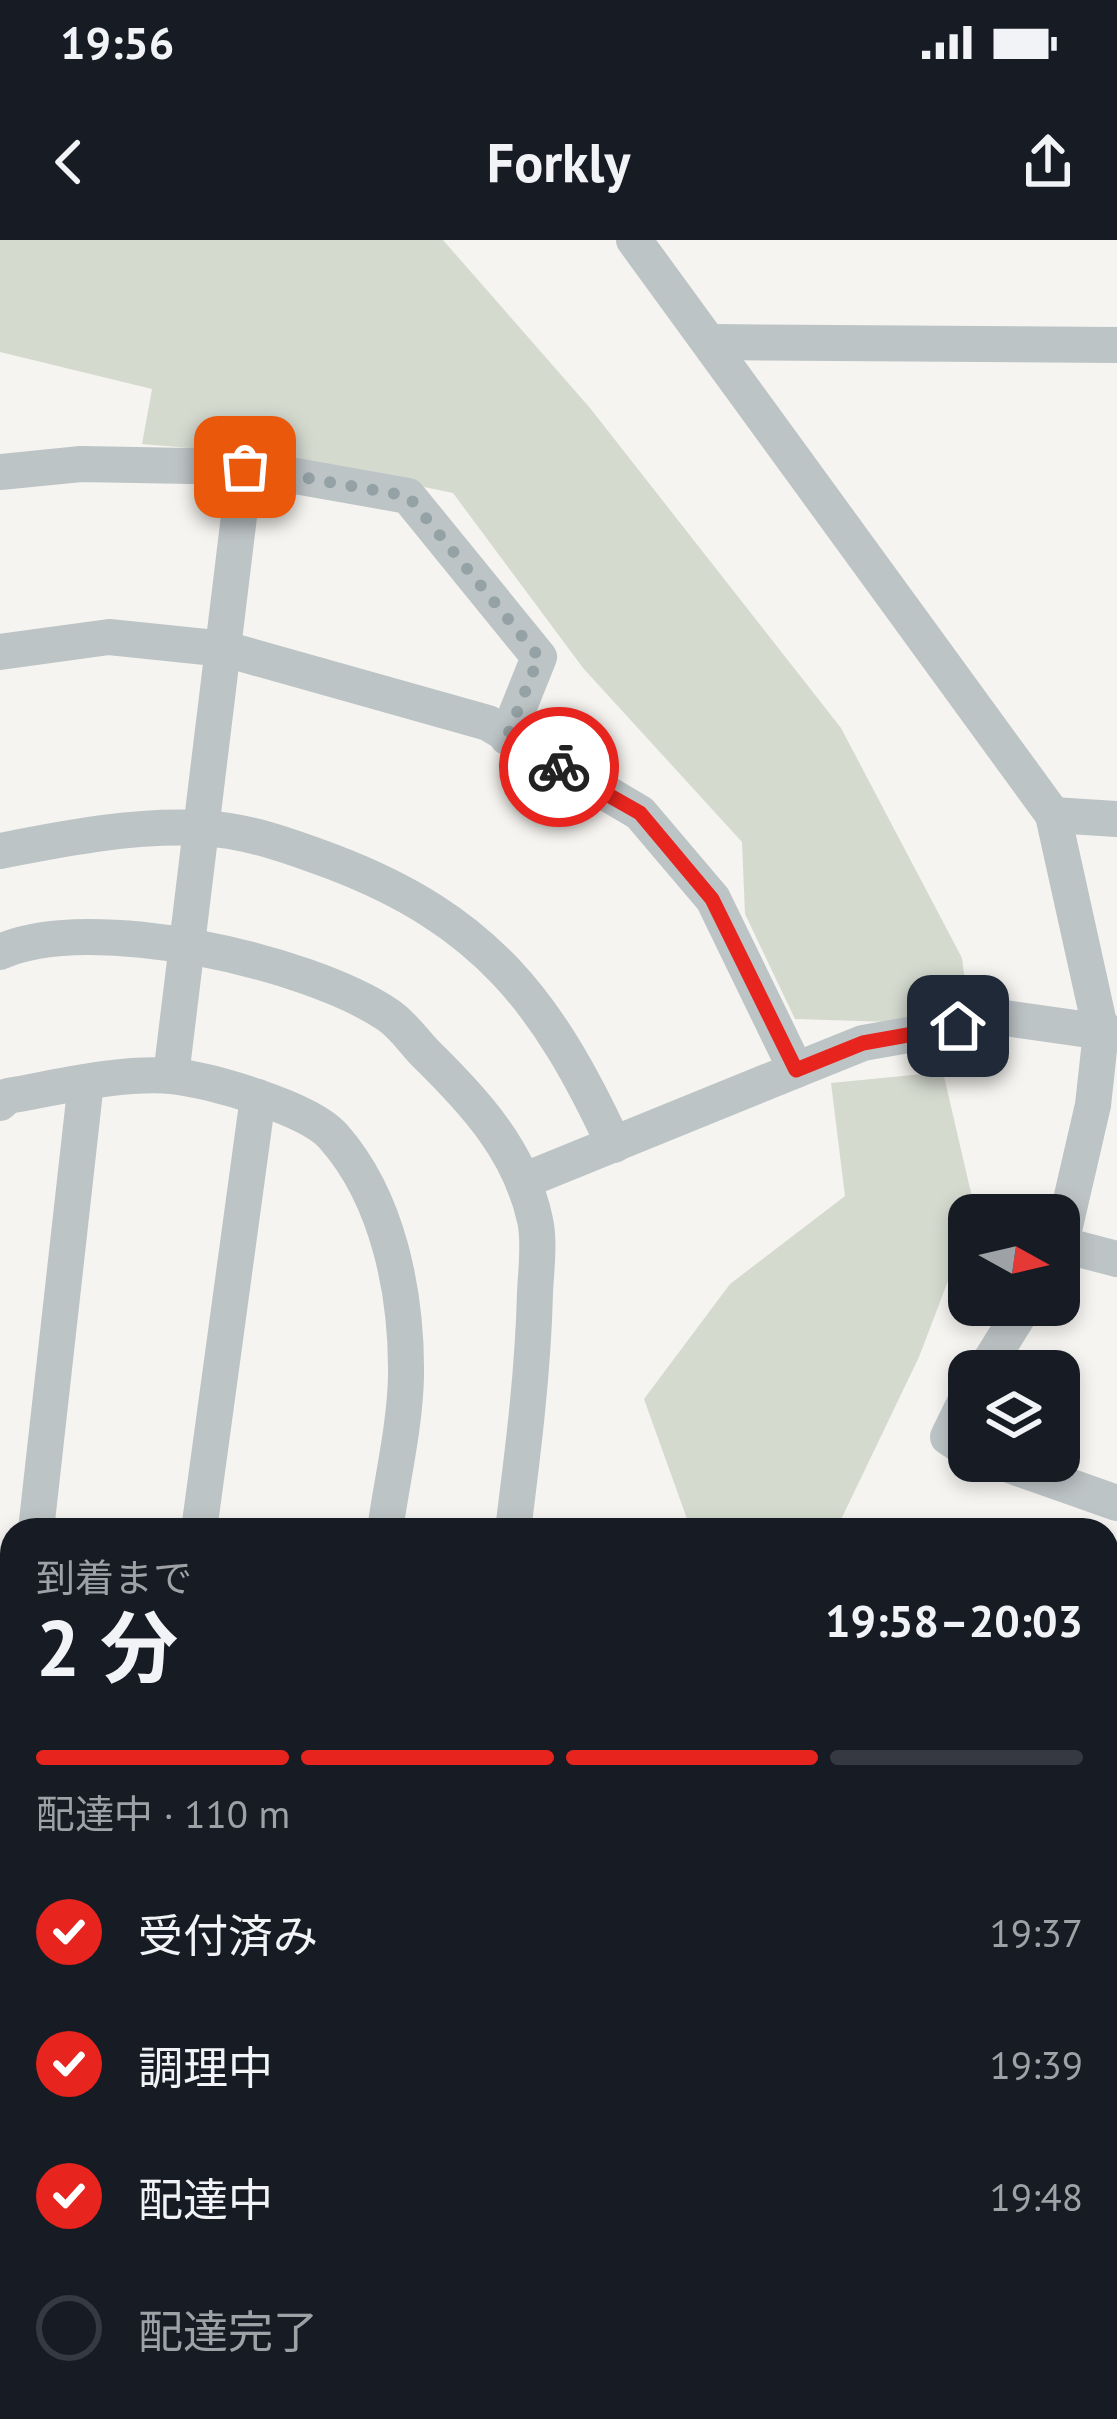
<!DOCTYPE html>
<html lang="ja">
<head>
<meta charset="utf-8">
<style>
  body { margin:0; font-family:"PT Sans","Noto Sans JP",sans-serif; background:#20242c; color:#f1f3f6; height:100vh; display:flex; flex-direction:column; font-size:45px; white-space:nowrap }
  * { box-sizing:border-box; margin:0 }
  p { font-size:39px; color:#9ea1a6 }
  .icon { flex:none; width:66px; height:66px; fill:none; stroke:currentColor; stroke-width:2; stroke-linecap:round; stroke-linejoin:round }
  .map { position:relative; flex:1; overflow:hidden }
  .sheet { position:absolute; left:0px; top:1278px; width:1119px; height:903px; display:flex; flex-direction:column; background:#171b24; border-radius:36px 36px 0 0; box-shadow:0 6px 18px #0003 }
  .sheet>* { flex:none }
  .needle { width:78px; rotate:98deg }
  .buttons { position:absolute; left:948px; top:954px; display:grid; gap:24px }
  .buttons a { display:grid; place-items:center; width:132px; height:132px; border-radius:24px; background:#171b24; box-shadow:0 6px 18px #0003; font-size:60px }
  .pin { position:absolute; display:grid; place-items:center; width:102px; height:102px; color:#fff; margin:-51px; border-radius:24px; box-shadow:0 6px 18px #0006 }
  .courier { position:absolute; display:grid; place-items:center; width:120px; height:120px; margin:-60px; border:9px solid #e7241e; border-radius:50%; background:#fff; color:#222; box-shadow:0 3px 15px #0007 }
  .head em { font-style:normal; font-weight:700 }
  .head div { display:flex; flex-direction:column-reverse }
  .head { display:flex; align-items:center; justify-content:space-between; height:204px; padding:0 36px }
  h1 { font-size:78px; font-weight:700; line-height:90px }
  .bar { display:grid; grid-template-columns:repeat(4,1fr); gap:18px 12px; align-content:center; height:144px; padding:0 36px }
  .bar i { height:15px; border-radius:9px; background:#363941 }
  .bar .active { background:#e7241e }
  .bar p { grid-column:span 4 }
  ol { padding:0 36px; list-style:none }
  li { display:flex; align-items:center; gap:36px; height:132px }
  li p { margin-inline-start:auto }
  li .icon { padding:12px; border-radius:50%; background:#e7241e; color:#fff; stroke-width:4 }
  li:last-child { color:#9ea1a6 }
  li i { width:66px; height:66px; border:6px solid #363941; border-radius:50% }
  .status { display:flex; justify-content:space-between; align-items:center; height:84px; padding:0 60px; background:#171b24; direction:ltr }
  .status svg { height:33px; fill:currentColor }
  header { display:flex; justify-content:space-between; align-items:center; height:156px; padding:0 36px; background:#171b24; font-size:54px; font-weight:700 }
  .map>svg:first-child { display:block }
</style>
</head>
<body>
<div class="status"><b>19:56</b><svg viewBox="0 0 49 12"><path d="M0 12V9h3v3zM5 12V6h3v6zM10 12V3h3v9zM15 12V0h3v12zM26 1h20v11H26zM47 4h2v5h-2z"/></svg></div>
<header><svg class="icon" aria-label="back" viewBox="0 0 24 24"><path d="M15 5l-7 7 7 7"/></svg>Forkly<svg class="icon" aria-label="share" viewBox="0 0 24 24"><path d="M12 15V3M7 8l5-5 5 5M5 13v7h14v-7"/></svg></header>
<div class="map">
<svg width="1117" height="2179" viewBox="0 0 1117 2179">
  <rect width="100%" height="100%" fill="#f5f4f0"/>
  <!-- green -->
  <g fill="#d5dacf">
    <path d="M0 0H443L590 168 841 488 962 718 970 779 956 784 795 779 745 674 742 602 583 428 453 253 269 215 142 204 152 149 0 112Z"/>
    <path d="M943 832 975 970 919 1117 836 1290H691L644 1159 730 1044 845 956 831 843Z"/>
  </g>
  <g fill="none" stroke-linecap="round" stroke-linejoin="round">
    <!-- minor -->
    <g stroke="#bdc4c6" stroke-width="36">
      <path d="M634 0 1053 575 1101 792 1093 865 1059 1012"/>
      <path d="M710 102 1117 105"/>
      <path d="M0 232 81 224 245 227 408 256 539 417 507 497"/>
      <path d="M0 412 109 397 225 409 488 483 640 573 713 659 796 830 523 941"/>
      <path d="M1053 575 1117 579"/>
      <path d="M0 611C67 598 132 585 200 588 247 590 290 606 333 622 485 680 548 762 614 905"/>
      <path d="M0 712C89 671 309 721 388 775 403 785 414 802 426 814 475 862 520 911 535 980 540 1002 536 1030 535 1053 533 1133 523 1211 513 1290"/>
      <path d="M796 830 863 803 1005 778 1117 794"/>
      <path d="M171 836 245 227"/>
      <path d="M0 863 8 856C60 847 119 832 172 836 210 840 308 868 333 896 389 959 407 1055 406 1136 405 1186 392 1240 385 1290"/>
      <path d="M1063 1005 1117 1019"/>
      <path d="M984 1131 1025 1065"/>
      <path d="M969 1154 948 1197 969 1211"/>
      <path d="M998 1221 1117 1263"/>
      <path d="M36 1290 86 842"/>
      <path d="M199 1290 258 857"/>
      <path d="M0 1327 12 1328"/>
      <path d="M1107 1478 1117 1482"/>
      <path d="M0 1804 12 1800"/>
      <path d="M1107 2067 1117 2074"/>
      <path d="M0 2115 12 2124"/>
      <path d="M424 2169 439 2179"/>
      <path d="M727 2169 744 2179"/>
      <path d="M12 2179 19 2169"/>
      <path d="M344 2179 353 2169"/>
      <path d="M787 2179 794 2169"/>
    </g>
  </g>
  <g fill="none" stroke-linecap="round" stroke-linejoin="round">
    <!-- done -->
    <path stroke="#94a2a5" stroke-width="12" stroke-dasharray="0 21.6" d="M245 227 408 256 539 417 507 497 559 527"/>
    <!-- route -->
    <path stroke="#e7241e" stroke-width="15" d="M559 527 640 573 712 659 796 830 863 803 958 786"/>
  </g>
</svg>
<div class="buttons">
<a><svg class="needle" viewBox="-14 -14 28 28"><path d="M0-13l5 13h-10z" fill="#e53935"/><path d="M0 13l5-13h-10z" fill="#9ea1a6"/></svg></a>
<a><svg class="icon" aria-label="layers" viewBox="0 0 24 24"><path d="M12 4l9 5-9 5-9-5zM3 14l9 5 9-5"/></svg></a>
</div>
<div class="pin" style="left:245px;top:227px;background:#ea580c"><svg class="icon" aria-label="bag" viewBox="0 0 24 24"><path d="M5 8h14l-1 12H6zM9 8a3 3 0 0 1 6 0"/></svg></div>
<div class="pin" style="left:958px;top:786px;background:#1f2937"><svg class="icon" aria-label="home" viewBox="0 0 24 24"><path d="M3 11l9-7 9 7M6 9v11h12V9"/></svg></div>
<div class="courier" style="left:559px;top:527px"><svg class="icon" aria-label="bike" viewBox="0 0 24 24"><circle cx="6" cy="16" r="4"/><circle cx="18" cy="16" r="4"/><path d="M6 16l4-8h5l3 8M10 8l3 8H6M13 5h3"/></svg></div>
<section class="sheet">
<div class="head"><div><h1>2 分</h1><p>到着まで</p></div><em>19:58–20:03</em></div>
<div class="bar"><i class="active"></i><i class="active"></i><i class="active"></i><i></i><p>配達中 · 110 m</p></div>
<ol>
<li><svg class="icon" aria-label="check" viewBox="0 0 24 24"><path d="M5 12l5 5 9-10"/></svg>受付済み<p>19:37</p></li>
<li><svg class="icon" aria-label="check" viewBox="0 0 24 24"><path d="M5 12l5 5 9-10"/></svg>調理中<p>19:39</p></li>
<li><svg class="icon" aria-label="check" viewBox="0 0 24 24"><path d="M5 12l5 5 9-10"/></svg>配達中<p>19:48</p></li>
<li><i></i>配達完了</li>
</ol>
</section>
</div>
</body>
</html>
